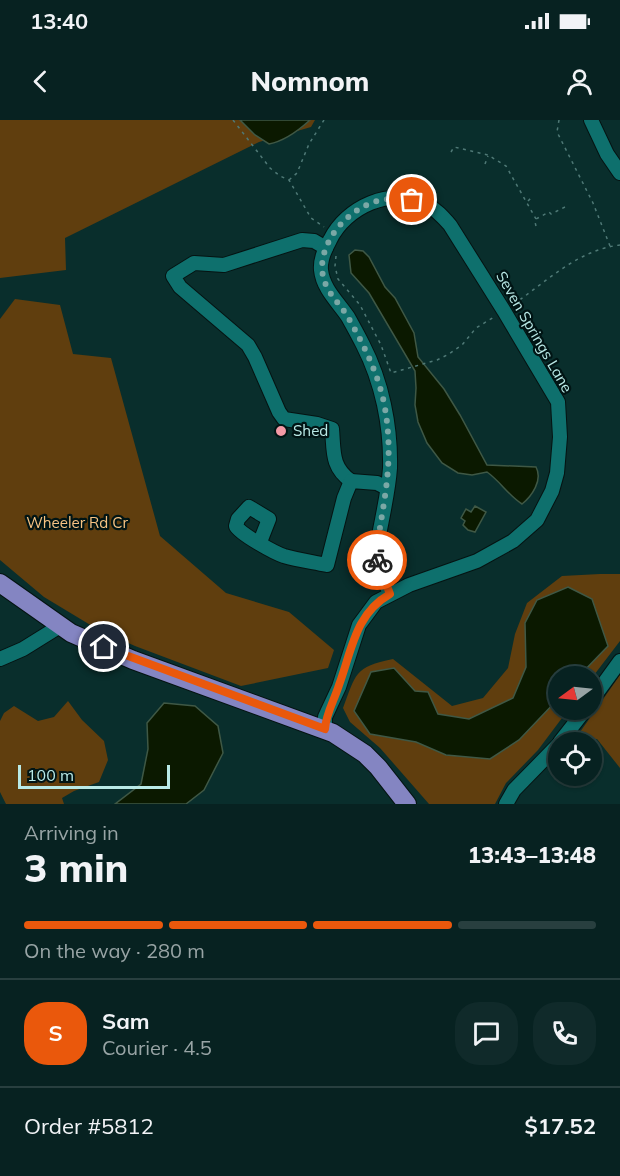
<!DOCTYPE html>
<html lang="en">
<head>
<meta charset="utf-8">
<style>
  body { margin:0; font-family:Mulish,sans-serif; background:#102a2a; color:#f1f3f6; height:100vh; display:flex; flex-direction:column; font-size:22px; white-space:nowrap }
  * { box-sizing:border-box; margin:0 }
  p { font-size:20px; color:#98a4a5 }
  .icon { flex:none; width:33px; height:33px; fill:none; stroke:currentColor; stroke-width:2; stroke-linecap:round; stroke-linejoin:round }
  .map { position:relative; height:684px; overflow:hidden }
  .panel { display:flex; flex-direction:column; background:#072221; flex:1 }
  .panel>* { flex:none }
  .needle { width:39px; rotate:255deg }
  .tools { position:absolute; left:548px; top:546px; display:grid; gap:12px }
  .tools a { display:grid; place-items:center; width:54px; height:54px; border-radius:50%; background:#072221; box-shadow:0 2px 4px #0004,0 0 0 2px #283f3f; font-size:30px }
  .scale { position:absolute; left:18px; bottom:15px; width:152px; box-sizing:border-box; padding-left:6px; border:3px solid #b9eae7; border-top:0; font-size:16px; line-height:21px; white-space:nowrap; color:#b9eae7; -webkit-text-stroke:4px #001414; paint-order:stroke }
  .pin { position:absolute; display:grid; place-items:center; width:51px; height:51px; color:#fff; margin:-26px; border:3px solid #fff; border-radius:50%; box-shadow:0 2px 6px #0007 }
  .courier { position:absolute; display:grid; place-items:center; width:60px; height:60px; margin:-30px; border:4px solid #ea580c; border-radius:50%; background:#fff; color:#222; box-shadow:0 2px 8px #0007 }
  .headline em { font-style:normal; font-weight:800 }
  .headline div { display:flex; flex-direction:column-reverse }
  .headline { display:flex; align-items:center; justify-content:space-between; height:102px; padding:0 24px }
  h1 { font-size:39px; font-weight:800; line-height:45px }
  .bar { display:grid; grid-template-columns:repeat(4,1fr); gap:9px 6px; align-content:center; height:72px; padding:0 24px }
  .bar i { height:8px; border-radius:4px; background:#283f3f }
  .bar .current { background:#ea580c }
  .bar p { grid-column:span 4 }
  .line { display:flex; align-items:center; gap:15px; padding:0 24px; border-top:2px solid #283f3f }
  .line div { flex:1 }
  .round { display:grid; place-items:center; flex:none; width:63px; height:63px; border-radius:24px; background:#102a2a }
  .status { display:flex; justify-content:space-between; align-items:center; height:42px; padding:0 30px; background:#072221; direction:ltr }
  .status svg { height:16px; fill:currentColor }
  header { display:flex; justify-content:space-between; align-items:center; height:78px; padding:0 24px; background:#072221; font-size:27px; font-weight:800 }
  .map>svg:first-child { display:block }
</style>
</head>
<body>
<div class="status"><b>13:40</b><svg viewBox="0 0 49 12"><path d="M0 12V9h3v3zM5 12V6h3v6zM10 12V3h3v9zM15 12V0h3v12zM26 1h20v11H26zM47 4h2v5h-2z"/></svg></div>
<header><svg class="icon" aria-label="back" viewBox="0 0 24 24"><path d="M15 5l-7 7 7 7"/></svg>Nomnom<svg class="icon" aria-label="person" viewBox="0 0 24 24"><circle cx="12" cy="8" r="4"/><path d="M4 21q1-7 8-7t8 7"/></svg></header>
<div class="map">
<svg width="620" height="684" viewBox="0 0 620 684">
  <rect width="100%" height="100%" fill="#092e2c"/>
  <!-- green -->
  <g fill="#603e0e">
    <path d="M0 0H315L311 7 259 22 65 118 66 150 0 158Z"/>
    <path d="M15 179 60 185 73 234 111 238 160 416 226 473 289 492 334 530 328 548 241 566 135 526 97 509 44 477 0 440V199Z"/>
    <path d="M600 454H620V521L591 559V556H558V590H568L538 630 506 663 495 684H429L380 628 350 602 343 588C356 554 354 547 393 539L452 586 483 578 508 548 515 514 527 483 562 456Z"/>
    <path d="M620 555V648L597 619C589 619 582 623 573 622Z"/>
    <path d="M68 581 82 600 104 621 108 640 99 662 74 671 62 678 64 684H6L0 672V601L4 593 14 586 38 601 54 597Z"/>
  </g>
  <!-- water -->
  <g fill="#0b1900" stroke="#3f5845" stroke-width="1.5">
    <path d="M240 0H310C298 11 285 21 269 24L255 15Z"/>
    <path d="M355 130 363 131 369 137 385 167 395 178 414 213 418 237 444 269 460 295 487 345 536 347C543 360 532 376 522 384 508 375 500 361 487 352L472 355 458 353 442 343 427 323 418 302 415 285 416 268 415 251 369 173 351 153 349 135Z"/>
    <path d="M475 386 486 392 475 412 468 410 463 405 465 401 461 398 466 389 471 392Z"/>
    <path d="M568 467 592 479 608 526 579 556H558V579L519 620 490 639 446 635 416 622 370 614 354 591 371 552 394 548 415 571 428 572 438 594 469 599 513 578 526 547 525 503 537 480Z"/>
    <path d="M164 583 195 586 218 606 223 633 204 670 186 684H115L141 664 148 629 147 603Z"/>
  </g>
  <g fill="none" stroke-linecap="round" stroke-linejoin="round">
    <defs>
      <g id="minor">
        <path d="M591 0 607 34 620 53"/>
        <path d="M326 128 314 121 302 120 224 145 194 143 173 156 180 167 248 225 255 237 279 292 284 299 317 304 332 309C334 331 331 347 351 361"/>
        <path d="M260 422 269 399 249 387 238 399 236 406C240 414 275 433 284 436 298 440 313 442 327 445L344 378 351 361 377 363 387 368"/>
        <path d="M0 539 23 529 60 506"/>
        <path d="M591 581 620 541"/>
        <path d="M325 609V597L339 567 359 505 376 482 409 465 477 441 513 421 537 400 552 371 557 353 560 317 558 282 504 191 450 105C443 97 436 89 426 84 391 66 346 87 330 120 325 129 320 139 321 150 323 169 338 182 348 197 353 206 358 215 363 225 382 262 391 306 390 348 388 377 380 405 376 433L377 444 390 474"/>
        <path d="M560 622 585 590"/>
        <path d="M506 684 514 670 558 625"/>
      </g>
      <path id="major" d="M0 463 71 513 133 540 333 613 365 634 378 647 407 684"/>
    </defs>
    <!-- minor casing -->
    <use href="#minor" stroke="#051312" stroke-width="16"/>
    <!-- major casing -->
    <use href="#major" stroke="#051312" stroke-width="20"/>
    <!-- path -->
    <g stroke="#4f7976" stroke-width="1.5" stroke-dasharray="3 4.5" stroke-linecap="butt">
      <path d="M233 0 270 48 280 56 289 60 311 98 324 107"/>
      <path d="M559 0 557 12 593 83 610 126"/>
      <path d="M451 32 454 27 488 35 506 46 536 99"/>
      <path d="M485 44 488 36"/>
      <path d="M289 60 297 53 309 24 324 0"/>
      <path d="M528 81 532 77"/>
      <path d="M536 106 535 102 536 99 549 92 551 94 565 87 567 89"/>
      <path d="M336 136 335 146 338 159 360 185 381 225 391 253 437 240 449 234 462 225 476 208 494 197"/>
      <path d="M514 184C547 161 578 130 620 125"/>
    </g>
    <!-- minor -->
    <use href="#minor" stroke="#0e706d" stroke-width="14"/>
    <!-- major -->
    <use href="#major" stroke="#8485c2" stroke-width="18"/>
  </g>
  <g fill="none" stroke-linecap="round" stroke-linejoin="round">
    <!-- done -->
    <path stroke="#7ba8a6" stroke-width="6" stroke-dasharray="0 10.8" d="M377 440 376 433C384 378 395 340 384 283 378 254 364 225 349 199 343 188 334 180 328 169 314 145 327 117 345 100 365 81 386 76 412 80"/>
    <!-- route -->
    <path stroke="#ea580c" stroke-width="8" d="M104 527 325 609C326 593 334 581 339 565 352 530 355 494 390 474L377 440"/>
  </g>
  <!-- markers -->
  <circle fill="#f49aa6" stroke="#001414" stroke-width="2" cx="281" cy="311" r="6"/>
  <g text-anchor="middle" stroke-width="4.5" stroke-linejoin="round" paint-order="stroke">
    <!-- street labels -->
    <g font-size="15" fill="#b9eae7" stroke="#001414">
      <text transform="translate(534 212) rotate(60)" y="5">Seven Springs Lane</text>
    </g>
    <!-- poi labels -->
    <g font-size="15" fill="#b9eae7" stroke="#001414" text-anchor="start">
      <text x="293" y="316">Shed</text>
    </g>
    <!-- park labels -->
    <g font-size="15" fill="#f7c383" stroke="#001414">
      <text x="77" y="408">Wheeler Rd Cr</text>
    </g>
  </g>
</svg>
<div class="tools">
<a><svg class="needle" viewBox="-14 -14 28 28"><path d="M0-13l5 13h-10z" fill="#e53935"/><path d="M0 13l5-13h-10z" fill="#98a4a5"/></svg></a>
<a><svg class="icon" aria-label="locate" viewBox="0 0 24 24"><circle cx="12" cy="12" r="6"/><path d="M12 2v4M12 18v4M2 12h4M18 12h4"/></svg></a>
</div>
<div class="scale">100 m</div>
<div class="pin" style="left:412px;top:80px;background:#ea580c"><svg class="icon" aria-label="bag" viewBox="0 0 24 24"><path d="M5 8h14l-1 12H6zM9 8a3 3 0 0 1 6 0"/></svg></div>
<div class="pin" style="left:104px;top:527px;background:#1f2937"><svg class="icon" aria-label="home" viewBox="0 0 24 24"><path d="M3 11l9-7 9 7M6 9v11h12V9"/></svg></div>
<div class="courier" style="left:377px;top:440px"><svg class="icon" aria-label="bike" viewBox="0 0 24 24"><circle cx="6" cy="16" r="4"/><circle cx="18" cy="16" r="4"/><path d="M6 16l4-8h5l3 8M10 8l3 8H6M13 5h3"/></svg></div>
</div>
<section class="panel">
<div class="headline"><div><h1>3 min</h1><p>Arriving in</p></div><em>13:43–13:48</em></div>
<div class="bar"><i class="current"></i><i class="current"></i><i class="current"></i><i></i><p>On the way · 280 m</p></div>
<div class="line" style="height:108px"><b class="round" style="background:#ea580c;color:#fff">S</b><div><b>Sam</b><p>Courier · 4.5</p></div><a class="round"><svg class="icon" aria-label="chat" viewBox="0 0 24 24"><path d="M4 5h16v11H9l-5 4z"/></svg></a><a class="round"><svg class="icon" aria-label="phone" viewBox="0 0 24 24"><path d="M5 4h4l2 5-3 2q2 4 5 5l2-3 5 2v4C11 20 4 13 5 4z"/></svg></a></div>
<div class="line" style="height:78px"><div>Order #5812</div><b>$17.52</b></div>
</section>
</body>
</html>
